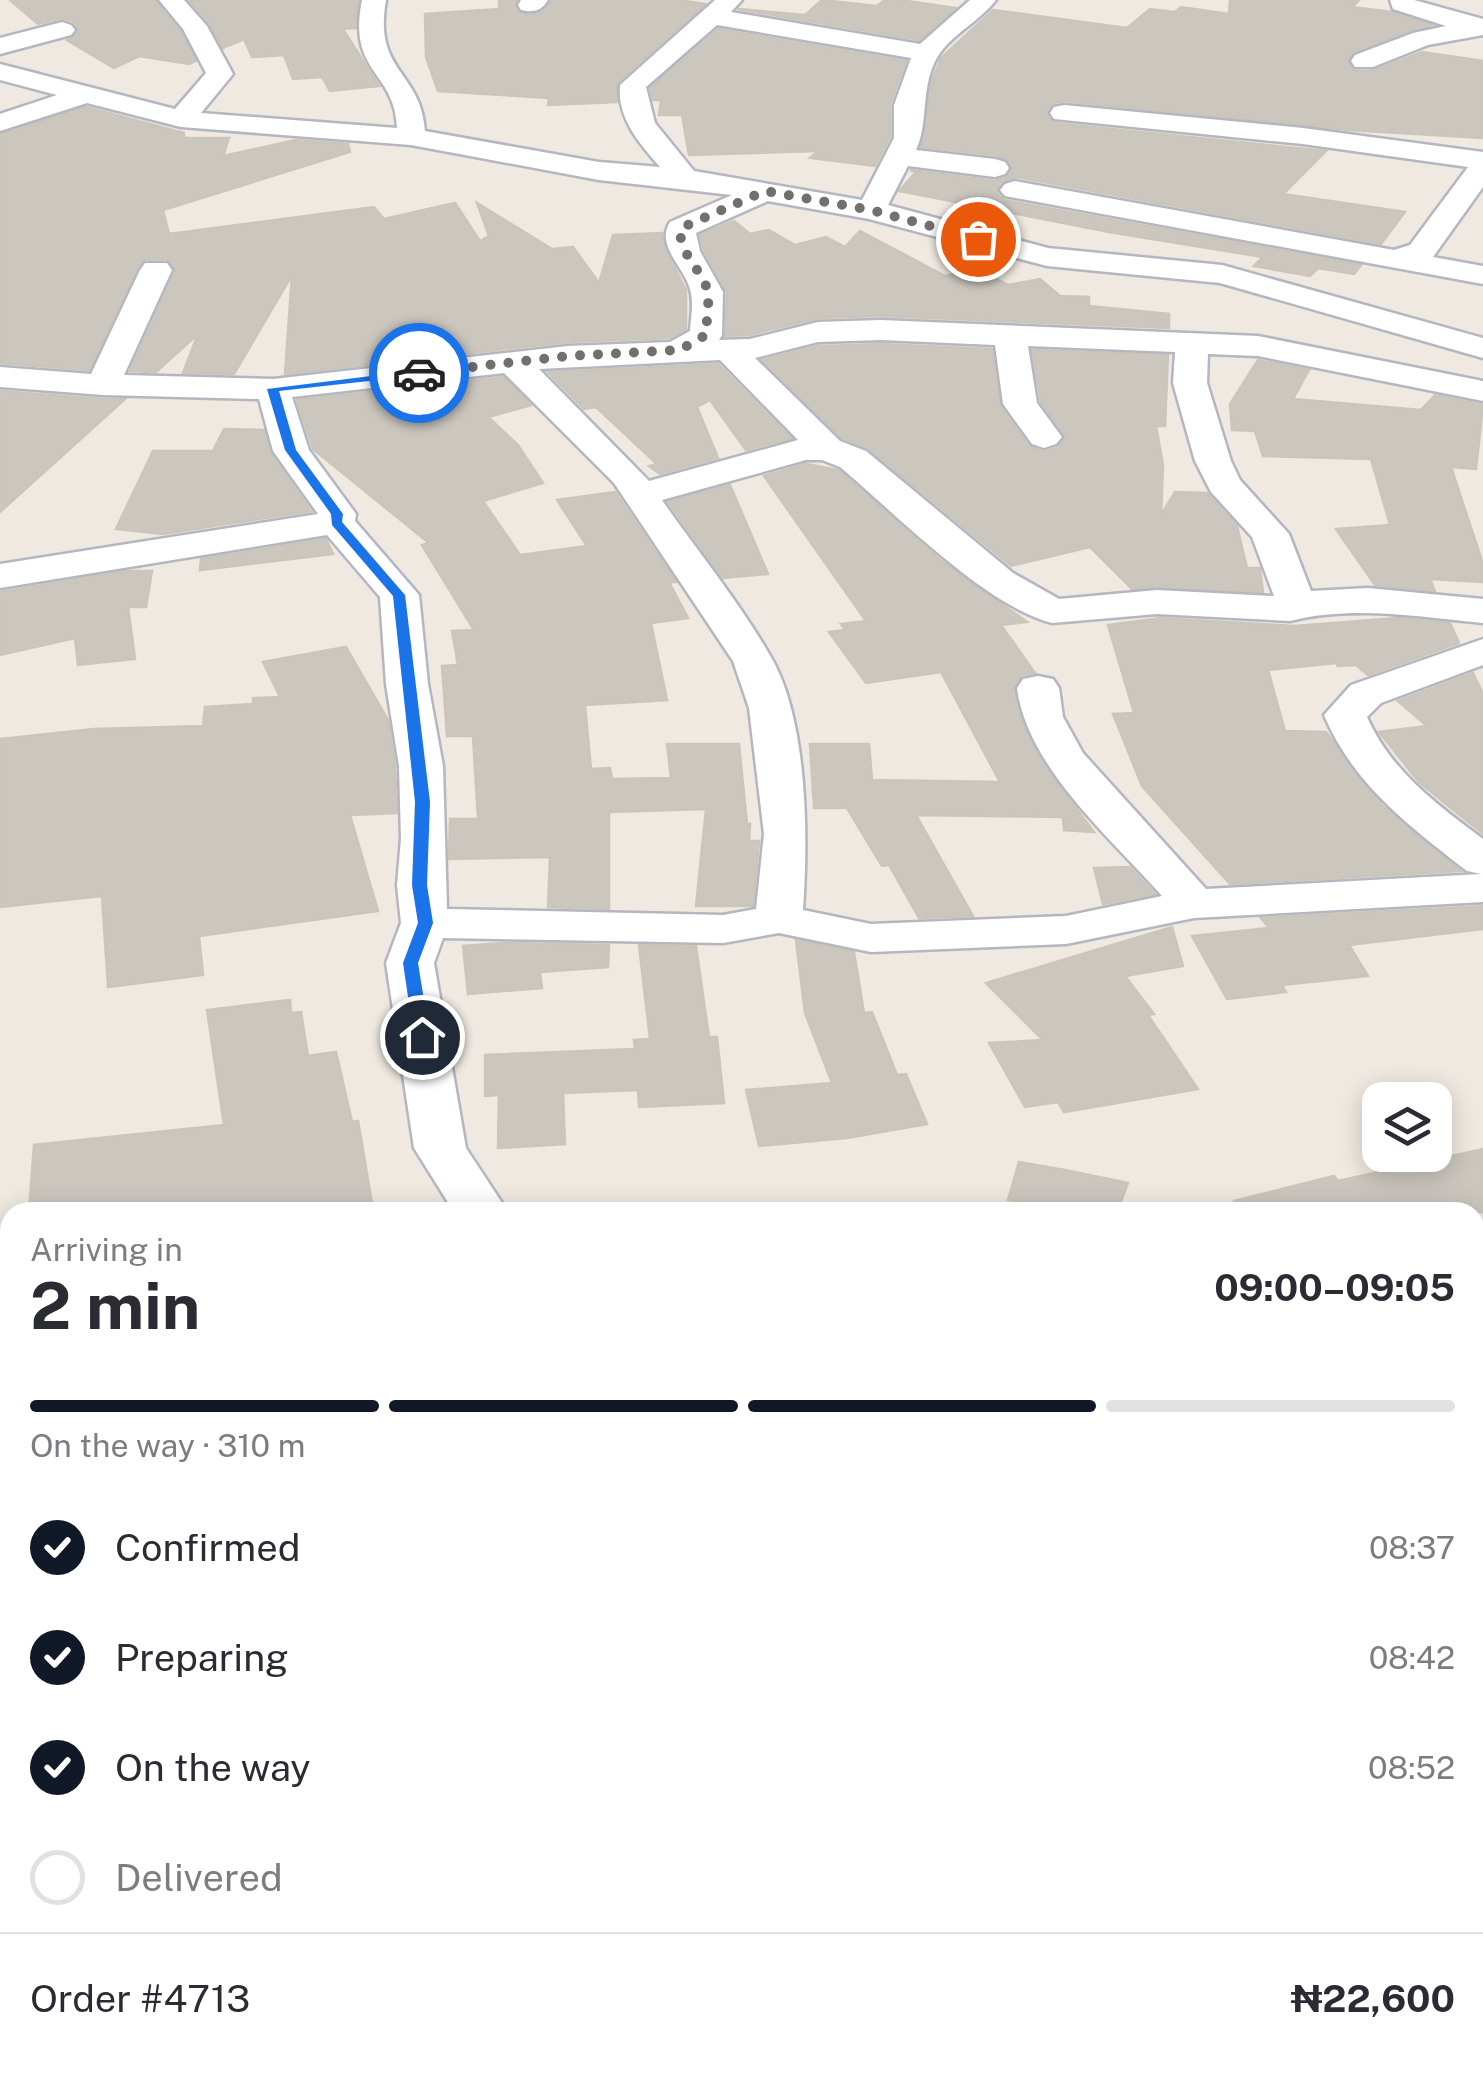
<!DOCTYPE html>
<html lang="en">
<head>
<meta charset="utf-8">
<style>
  body { margin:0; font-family:"Public Sans",sans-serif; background:#f7f7f7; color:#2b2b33; height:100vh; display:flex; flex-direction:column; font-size:38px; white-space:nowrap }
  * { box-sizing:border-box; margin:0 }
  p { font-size:32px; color:#7c7c81 }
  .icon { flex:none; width:55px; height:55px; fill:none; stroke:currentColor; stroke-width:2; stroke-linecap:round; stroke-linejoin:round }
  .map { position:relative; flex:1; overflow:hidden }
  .panel { position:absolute; left:0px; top:1202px; width:1485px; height:882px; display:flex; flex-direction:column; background:#fff; border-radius:30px 30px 0 0; box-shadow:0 5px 25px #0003 }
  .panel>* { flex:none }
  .fabs { position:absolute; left:1362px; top:1082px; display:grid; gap:20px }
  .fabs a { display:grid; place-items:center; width:90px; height:90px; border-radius:20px; background:#fff; box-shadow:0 5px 25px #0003; font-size:50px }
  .pin { position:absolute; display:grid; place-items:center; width:85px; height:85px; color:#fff; margin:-42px; border:5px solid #fff; border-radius:50%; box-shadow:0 2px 10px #0007 }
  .courier { position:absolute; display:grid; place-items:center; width:100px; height:100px; margin:-50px; border:8px solid #1a73e8; border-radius:50%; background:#fff; color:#222; box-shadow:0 2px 12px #0007 }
  .head em { font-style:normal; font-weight:700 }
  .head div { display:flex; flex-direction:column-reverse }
  .head { display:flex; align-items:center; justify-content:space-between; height:170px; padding:0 30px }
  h1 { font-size:65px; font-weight:700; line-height:75px }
  .bar { display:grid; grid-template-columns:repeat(4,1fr); gap:15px 10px; align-content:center; height:120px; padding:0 30px }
  .bar i { height:12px; border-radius:8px; background:#e1e1e2 }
  .bar .selected { background:#111827 }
  .bar p { grid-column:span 4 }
  .line { display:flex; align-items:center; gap:25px; padding:0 30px; border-top:2px solid #e1e1e2 }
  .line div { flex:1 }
  ol { padding:0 30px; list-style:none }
  li { display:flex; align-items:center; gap:30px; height:110px }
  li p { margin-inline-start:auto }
  li .icon { padding:10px; border-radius:50%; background:#111827; color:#fff; stroke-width:4 }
  li:last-child { color:#7c7c81 }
  li i { width:55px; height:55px; border:5px solid #e1e1e2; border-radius:50% }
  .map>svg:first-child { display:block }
</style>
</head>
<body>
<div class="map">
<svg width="1483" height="2083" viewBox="0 0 1483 2083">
  <rect width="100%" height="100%" fill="#efe9e1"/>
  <!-- building -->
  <g fill="#cbc7bf" stroke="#cbc5ba" stroke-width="2.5">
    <path d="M10 0H155L180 31 196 61 189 64 139 56 114 68 67 40 79 30 72 21 61 18 38 24Z"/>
    <path d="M189 0H358L356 28 343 29 379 86 330 91 322 77 293 79 284 55 252 57 244 39 223 48 210 24Z"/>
    <path d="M499 0H517L518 12 530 15 542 12 552 0H679L705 4 618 82 617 102 548 105 549 98 438 91 426 57 425 14 499 9Z"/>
    <path d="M822 0 877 6 885 0H900L956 8 919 40 738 9 805 15Z"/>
    <path d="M1230 0H1359L1352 7 1392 12 1431 25 1354 52 1348 63 1355 71H1373L1422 52 1483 61V138L1348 130 1064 101 1053 103 1047 111 1054 123 1326 151 1283 194 1405 212 1381 244 1016 177 1002 182 997 192 1004 200 1361 265 1354 274 1318 268 1310 276 1254 266 1263 257 1109 232 899 191 916 172 910 170 995 181 1006 178 1012 170 1008 160 996 155 921 147 932 80 941 58 993 10 1127 28 1150 9 1175 12 1181 7 1229 14Z"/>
    <path d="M718 29 906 61 890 104V137L875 166 810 158 819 151 689 155 682 115H659L661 100H653L650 88Z"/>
    <path d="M86 107 184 133V138H229L223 156 296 140 348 144 350 152 163 210 169 234 374 207 384 219 455 203 480 241 489 236 477 203 552 249 573 247 599 283 613 235 662 233 665 249 686 290V329L669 338 568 342 285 374 292 275 234 374 183 373 198 334 156 372 130 371 175 272 167 259H145L137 268 89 370 0 363V134Z"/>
    <path d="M734 221 750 234 769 230 795 245 826 237 845 247 860 231 945 276 977 268 1008 285 1040 279 1060 296 1089 297V306L1169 314V328L881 316 818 318 749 335 725 336 727 292 704 250 700 235Z"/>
    <path d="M881 344 992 349 1000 406 1029 446 1043 452 1057 448 1066 437 1041 402 1032 350 1168 355 1165 426H1156L1163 465 1161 515 1175 492 1207 493 1237 526 1247 568H1260L1263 592 1132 589 1090 547 1011 566 868 448 842 438 762 360 819 346Z"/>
    <path d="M1258 360 1309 370 1293 399 1421 410 1435 395 1483 405 1476 469 1451 467 1483 564V582L1430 579 1435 591 1375 585 1336 529 1390 525 1371 459 1263 456 1255 431 1232 430 1230 404Z"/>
    <path d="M718 364 791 438 746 450 710 400 697 407 718 458 660 474 649 466 657 464 596 407 584 409 548 372Z"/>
    <path d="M503 377 531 405 488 417 518 445 543 483 483 501 520 555 587 546 557 500 615 492 676 582H669L688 618 651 623 667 700 585 705 591 769 610 768 612 779 671 778 667 744H739L747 824H750L749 841H759L753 906H696L706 809 609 812V909L548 907 550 857 449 859 450 819H478L473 736H447L442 666 458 665 452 631 474 630 422 545 429 543 313 449 297 400Z"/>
    <path d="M0 391 103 399H125L0 512Z"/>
    <path d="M224 429 264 430 270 453 311 511 163 534 116 529 153 451H213Z"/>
    <path d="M806 464 838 470 939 559 1027 622 1001 625 1035 673 1022 675 1014 686 1021 719 1051 775 1094 832 1064 830 1063 817 916 815 973 916 919 918 889 865 882 866 847 808H814L810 744H869L872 780 1000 782 941 672 866 683 829 632 845 630 841 624 866 621 764 476Z"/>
    <path d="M730 485 768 574 723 578 668 502Z"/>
    <path d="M326 539 333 554 200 570 201 559Z"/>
    <path d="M126 571H152L146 607H128L135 659 78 665 75 638 0 655V592Z"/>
    <path d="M1161 618 1294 626 1398 618 1450 623 1459 643 1368 675 1356 665 1338 666 1336 663 1268 670 1285 731 1326 732 1382 805 1461 871 1230 884 1142 786 1113 714 1134 713 1108 625Z"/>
    <path d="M346 647 388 720 395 766 397 813 350 815 378 911 199 936 203 975 108 987 102 896 0 907V739L94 729 203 726 205 707 253 704V698L280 697 263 662Z"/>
    <path d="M1473 673 1483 694V834L1419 782 1379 732 1427 726 1398 701Z"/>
    <path d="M1130 867 1155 894 1103 904 1094 868Z"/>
    <path d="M1483 906V929L1349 945 1368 976 1282 985 1286 992 1227 999 1192 936 1269 928 1261 918Z"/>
    <path d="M1172 927 1183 966 1125 976 1154 1014 1148 1015 1198 1089 1064 1112 1058 1102 1025 1107 989 1043 1043 1040 986 983Z"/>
    <path d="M796 940 854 952 864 1013 872 1012 897 1075 906 1074 927 1124 847 1138 759 1146 746 1090 832 1083 805 1013Z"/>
    <path d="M504 943 609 945 608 967 540 972 542 988 468 994 463 946Z"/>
    <path d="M639 945 696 946 709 1037H717L724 1103 639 1107 638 1090 563 1093 565 1144 498 1148 499 1095 485 1096V1055L635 1049 634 1040 650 1039Z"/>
    <path d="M290 1000 291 1013 301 1012 308 1056 336 1052 352 1122 358 1121 373 1209 348 1212H107L106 1205 29 1212 34 1145 224 1125 207 1010Z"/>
    <path d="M1483 1149V1212H1235L1234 1201 1334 1176 1338 1181Z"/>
    <path d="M1019 1162 1065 1170 1128 1183 1117 1212H1084L1008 1200Z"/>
  </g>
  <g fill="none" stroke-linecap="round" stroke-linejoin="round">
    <defs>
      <g id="minor">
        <path d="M159 0H184L207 26 233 74 201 113 397 128C395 70 347 74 362 0H386C373 73 421 70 425 131L599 162 660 167C639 143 617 118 620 85L715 0H742L731 12 920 44 970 0H996C980 21 952 34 938 56 920 85 929 123 916 150L995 159 1005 162 1009 168 1005 174 995 177 908 166 888 205 1048 248 1222 265 1483 338V358L1220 283 1047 266 869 219 768 201 696 233 700 251 723 292 722 335 719 340 750 339 818 322 881 320 1258 336 1483 381V401L1258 356 1208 354 1207 383 1231 461 1240 480 1289 534 1311 591 1368 588 1483 599V623C1419 617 1353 605 1290 621L1157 614 1052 623C985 606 895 513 840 467L822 460H806L662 500C698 552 741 604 772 659 808 723 808 838 803 910L871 924 1066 916 1162 896C1111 838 1027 767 1017 688L1023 679 1038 676 1053 679 1059 688 1063 717 1083 753 1206 889 1481 874 1467 871C1409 826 1353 784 1324 715L1351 685 1483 639V665L1381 703 1367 717C1391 771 1436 804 1483 839V902L1194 918 1066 944 871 952 779 933 723 943 443 938 434 963 466 1148 508 1212H454L414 1148 386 963 401 923 397 885 401 839 399 766 386 684 380 597 327 535 0 588V564L318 514 273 451 259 399 103 395 0 387V367L91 374 140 270 145 263H167L172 270 124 375 273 379 568 346 670 342 690 331C691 317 694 303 690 289 684 267 655 245 670 222L732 195 599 180 411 145 181 127 87 103 0 131V114L57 95 0 80V64L175 109 206 73 183 29ZM717 25 911 58 894 105V138L862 200 694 171 655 123 646 87ZM881 340 995 345 1003 404 1032 444 1044 448 1056 444 1062 437 1037 403 1028 346 1175 352 1173 383 1195 461 1211 492 1252 537 1274 596 1157 590 1059 599 1013 573 866 451 840 441 755 358 818 342ZM720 360 798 440 649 481 539 369ZM504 373 614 483 733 661 749 708 764 834 756 909 723 915 447 909 443 766 428 684 419 595 355 521 356 514 309 450 292 397Z"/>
        <path d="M521 0H548C541 11 534 13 521 10L518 5Z"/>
        <path d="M1390 0H1414L1483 19V35L1428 45 1373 67H1355L1351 61 1355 55 1413 33 1446 26 1393 9Z"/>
        <path d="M62 22 71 25 75 30 71 35 0 54V38Z"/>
        <path d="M1064 105 1303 128 1483 152V187L1433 257 1483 266V284L1005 196 1000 190 1005 184 1015 181 1394 250 1410 245 1468 167 1303 144 1054 119 1050 113 1054 107Z"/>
        <path d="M1483 1246V1284L1475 1287V1249Z"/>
        <path d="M10 1258V1296L0 1297V1259Z"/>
        <path d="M10 1558V1606L0 1607V1559Z"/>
        <path d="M296 2075H372L369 2083H293Z"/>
      </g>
    </defs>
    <!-- minor casing -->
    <use href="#minor" stroke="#b4b7c1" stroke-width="5"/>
    <!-- minor -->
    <use href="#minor" fill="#fff" fill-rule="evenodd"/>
  </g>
  <!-- route -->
  <path fill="#1a73e8" d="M419 370 423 375 279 391 296 450 343 514 342 522 405 595 430 802 427 885 433 923 418 963 430 1037 422 1042 414 1037 403 963 418 923 412 885 415 802 393 596 332 525 331 514 285 450 267 389Z"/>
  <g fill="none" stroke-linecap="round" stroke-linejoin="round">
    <!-- done -->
    <path stroke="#726f6d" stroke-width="10" stroke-dasharray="0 18" d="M419 373 568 356 680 350 706 335C706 320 711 300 706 286 698 266 677 250 681 228L765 191 871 210 978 239"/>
  </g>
</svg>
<div class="fabs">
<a><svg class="icon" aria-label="layers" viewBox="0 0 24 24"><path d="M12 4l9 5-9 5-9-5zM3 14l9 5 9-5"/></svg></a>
</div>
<div class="pin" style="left:978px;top:239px;background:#ea580c"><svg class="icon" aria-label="bag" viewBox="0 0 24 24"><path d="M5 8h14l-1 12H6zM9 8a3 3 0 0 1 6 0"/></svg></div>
<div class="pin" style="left:422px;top:1037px;background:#1f2937"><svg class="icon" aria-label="home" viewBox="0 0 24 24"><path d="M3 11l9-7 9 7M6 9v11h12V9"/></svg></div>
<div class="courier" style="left:419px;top:373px"><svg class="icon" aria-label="car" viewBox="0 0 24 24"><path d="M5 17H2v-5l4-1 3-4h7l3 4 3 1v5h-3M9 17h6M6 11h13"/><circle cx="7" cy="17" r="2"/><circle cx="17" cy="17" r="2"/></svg></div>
<section class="panel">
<div class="head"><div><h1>2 min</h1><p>Arriving in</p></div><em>09:00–09:05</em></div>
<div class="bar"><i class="selected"></i><i class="selected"></i><i class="selected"></i><i></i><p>On the way · 310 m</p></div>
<ol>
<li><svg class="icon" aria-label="check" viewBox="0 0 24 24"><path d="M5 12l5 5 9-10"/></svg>Confirmed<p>08:37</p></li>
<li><svg class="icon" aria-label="check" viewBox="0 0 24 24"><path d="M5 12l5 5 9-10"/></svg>Preparing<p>08:42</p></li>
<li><svg class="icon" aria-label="check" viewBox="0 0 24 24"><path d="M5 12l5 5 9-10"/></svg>On the way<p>08:52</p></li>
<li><i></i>Delivered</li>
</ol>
<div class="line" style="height:130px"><div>Order #4713</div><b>₦22,600</b></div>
</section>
</div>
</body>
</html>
